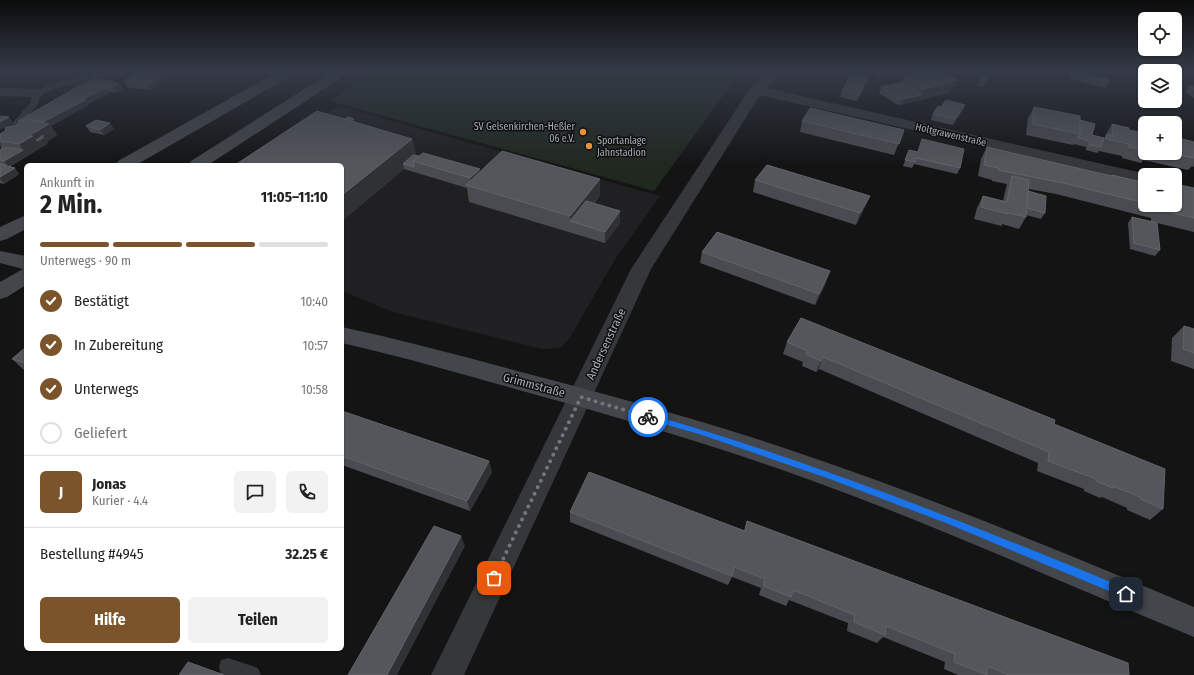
<!DOCTYPE html>
<html lang="de">
<head>
<meta charset="utf-8">
<style>
  body { margin:0; font-family:"Fira Sans Condensed",sans-serif; background:#f2f2f2; color:#222; height:100vh; display:flex; flex-direction:column; font-size:15px; white-space:nowrap }
  * { box-sizing:border-box; margin:0 }
  p { font-size:13px; color:#767676 }
  .icon { flex:none; width:22px; height:22px; fill:none; stroke:currentColor; stroke-width:2; stroke-linecap:round; stroke-linejoin:round }
  .map { position:relative; flex:1; overflow:hidden }
  .side { position:absolute; left:24px; top:163px; width:320px; height:488px; display:flex; flex-direction:column; background:#fff; border-radius:6px; box-shadow:0 1px 3px #0004 }
  .side>* { flex:none }
  .controls { position:absolute; left:1138px; top:12px; display:grid; gap:8px }
  .controls a { display:grid; place-items:center; width:44px; height:44px; border-radius:6px; background:#fff; box-shadow:0 1px 3px #0004; font-size:20px }
  .pin { position:absolute; display:grid; place-items:center; width:34px; height:34px; color:#fff; margin:-17px; border-radius:8px; box-shadow:0 2px 6px #0006 }
  .courier { position:absolute; display:grid; place-items:center; width:40px; height:40px; margin:-20px; border:3px solid #1a73e8; border-radius:50%; background:#fff; color:#222; box-shadow:0 1px 5px #0007 }
  .head em { font-style:normal; font-weight:700 }
  .head div { display:flex; flex-direction:column-reverse }
  .head { display:flex; align-items:center; justify-content:space-between; height:68px; padding:0 16px }
  h1 { font-size:26px; font-weight:700; line-height:30px }
  .bar { display:grid; grid-template-columns:repeat(4,1fr); gap:6px 4px; align-content:center; height:48px; padding:0 16px }
  .bar i { height:5px; border-radius:3px; background:#e0e0e0 }
  .bar .active { background:#7c542b }
  .bar p { grid-column:span 4 }
  .line { display:flex; align-items:center; gap:10px; padding:0 16px; border-top:1px solid #e0e0e0 }
  .line div { flex:1 }
  .round { display:grid; place-items:center; flex:none; width:42px; height:42px; border-radius:6px; background:#f2f2f2 }
  ol { padding:0 16px; list-style:none }
  li { display:flex; align-items:center; gap:12px; height:44px }
  li p { margin-inline-start:auto }
  li .icon { padding:4px; border-radius:50%; background:#7c542b; color:#fff; stroke-width:4 }
  li:last-child { color:#767676 }
  li i { width:22px; height:22px; border:2px solid #e0e0e0; border-radius:50% }
  .button { display:flex; gap:8px; margin-top:auto; padding:8px 16px }
  .button a { flex:1; height:46px; border-radius:6px; background:#7c542b; color:#fff; font-size:16px; font-weight:700; line-height:46px; text-align:center }
  .button a+a { background:#f2f2f2; color:#222 }
  .map>svg:first-child { display:block }
</style>
</head>
<body>
<div class="map">
<svg width="1194" height="675" viewBox="0 0 1194 675">
  <rect width="100%" height="100%" fill="#141415"/>
  <!-- built -->
  <path fill="#202022" d="M338 106 660 196 616 258 569 339 560 348 542 349 393 312 342 291V165H242Z"/>
  <!-- green -->
  <path fill="#202820" d="M374 71H741L654 191 330 101Z"/>
  <g fill="none" stroke-linecap="round" stroke-linejoin="round">
    <!-- lane -->
    <g fill="#35373a" fill-rule="evenodd">
      <path d="M130 71C124 78 115 76 107 76 84 79 62 86 41 94L37 106 3 145 0 146V137L30 103 34 91C64 79 97 70 130 71Z"/>
      <path d="M228 658 258 668 261 675H224L221 674 219 667 221 660Z"/>
    </g>
    <!-- street -->
    <g fill="#35373a" fill-rule="evenodd">
      <path d="M767 71H784L766 88 1151 175H1145V183L760 95 651 269 464 675H431L631 269 749 90Z"/>
      <path d="M0 88 37 89 42 90 44 93 42 96 37 97 0 96Z"/>
    </g>
    <!-- secondary -->
    <g fill="#43464a" fill-rule="evenodd">
      <path d="M279 71H296L294 74 136 165H116L118 161Z"/>
      <path d="M333 71H349L347 74 208 165H189L191 161Z"/>
      <path d="M26 215V229L7 239 0 241V227Z"/>
      <path d="M0 251 26 256V285L7 297 0 299V282L23 269 0 263Z"/>
      <path d="M342 327C402 340 462 356 521 372 612 396 702 420 790 450 927 496 1061 551 1194 607V637C1070 586 947 530 821 484 724 448 625 419 526 392 465 375 404 357 342 343Z"/>
    </g>
  </g>
  <!-- wall -->
  <g fill="#4a4b50">
    <path d="M138 71H177L150 90 127 87 124 81Z"/>
    <path d="M840 71H860V72L854 73 867 82 857 101 840 97 842 91 851 74 846 75Z"/>
    <path d="M869 71H936L940 74 958 80 956 86 951 87 949 93 900 105 896 104 879 93 881 87 903 82 904 77H906L898 72H894L892 76 880 79Z"/>
    <path d="M1073 71 1109 82 1106 88 1069 79 1070 76Z"/>
    <path d="M1193 71H1194V77L1193 76Z"/>
    <path d="M989 76 986 82 983 87 977 85 980 80Z"/>
    <path d="M87 82 119 83 123 89 116 93 108 91 109 93 88 104V105L51 126 57 135 48 141 47 144 9 167 19 174 4 184 0 183V150H1L0 134 19 123 18 121 88 84Z"/>
    <path d="M1189 86H1194V98L1185 92Z"/>
    <path d="M965 105 962 111 953 125 931 120 933 114 941 107Z"/>
    <path d="M1034 107 1080 120 1092 135 1103 140 1112 124 1129 130 1143 133 1144 131H1145V153H1175L1194 142V167L1192 166 1188 170 1143 160 1141 163 1122 158V156L1099 151 1097 153 1086 150V147L1074 144 1073 145 1026 135 1028 118Z"/>
    <path d="M345 119 412 139 416 156 481 172 600 195 594 204 620 211V223L605 243 469 202 467 188 404 169 342 221V165Z"/>
    <path d="M802 121 904 130 894 155 800 132Z"/>
    <path d="M86 126 114 129 104 135 90 132Z"/>
    <path d="M922 139 960 168 957 174 914 164 912 168 903 166 909 150 918 152Z"/>
    <path d="M987 147 1111 176 1112 175 1145 183V205H1175L1194 188V232L1157 223 1160 250 1155 256 1130 249 1128 223 1132 217 1151 221V218L1056 194 1029 189 1028 191 1045 213 1041 219 1026 215V217L1019 229 1002 224V226L974 219 977 208 983 196 1003 201 1006 188 1007 184 992 181V180L978 176 981 159Z"/>
    <path d="M755 180 870 196 865 207 856 225 753 192Z"/>
    <path d="M702 252 826 283 815 305 700 263Z"/>
    <path d="M1184 326 1194 329V369L1171 361 1172 338Z"/>
    <path d="M787 342 1054 424 1163 509 1150 520 1127 510V508L1102 497 1100 498 1084 491V489L1037 471 1038 463 819 369 816 372 802 366 803 362 783 354Z"/>
    <path d="M26 347V371L24 370 12 359Z"/>
    <path d="M342 411 492 472 470 511 342 465Z"/>
    <path d="M570 512 744 531 747 521 1129 675H958L944 669 945 662 883 637 877 643 847 631 848 623 789 600 786 606 759 595 761 588 732 577 728 585 570 522Z"/>
  </g>
  <!-- shaded-wall -->
  <g fill="#303134">
    <path d="M167 71H177L150 90 147 85Z"/>
    <path d="M847 71H860V72L846 75Z"/>
    <path d="M883 71H898V72H894L892 76 880 79Z"/>
    <path d="M989 76 986 82 983 87 985 81Z"/>
    <path d="M869 77 867 82 857 101 859 95Z"/>
    <path d="M958 80 956 86 951 87 949 93 900 105 902 99 921 95 923 89 945 83Z"/>
    <path d="M119 83 123 89 116 93 113 87Z"/>
    <path d="M106 88 109 93 88 104V105L51 126 57 135 48 141 47 144 8 167 4 161 23 150 19 144 27 137 37 126 83 99Z"/>
    <path d="M965 105 962 111 953 125 955 119Z"/>
    <path d="M9 117 13 123 0 130V122Z"/>
    <path d="M110 123 114 129 104 135 100 130Z"/>
    <path d="M412 139 417 159 403 164 404 169 342 221V195Z"/>
    <path d="M15 168 19 174 4 184 0 179V177Z"/>
    <path d="M480 169 482 180 472 187 470 178Z"/>
    <path d="M600 179V195L578 223 570 221V216Z"/>
    <path d="M870 196 865 207 856 225 860 213Z"/>
    <path d="M620 211V223L605 243V232Z"/>
    <path d="M830 271 826 283 815 305 819 294Z"/>
    <path d="M823 357 819 369 816 372 821 361Z"/>
    <path d="M489 461 492 472 470 511 467 501Z"/>
    <path d="M461 536 465 546 397 675H387Z"/>
  </g>
  <!-- building -->
  <g fill="#54565b" stroke="#616469">
    <path d="M138 71H167L147 85 124 81Z"/>
    <path d="M917 71H936L953 82 923 89 904 77 921 73Z"/>
    <path d="M1073 71 1110 79 1109 82 1072 74Z"/>
    <path d="M852 73 869 77 859 95 842 91Z"/>
    <path d="M946 73 958 80 952 81 940 74Z"/>
    <path d="M983 75 989 76 985 81 980 80Z"/>
    <path d="M94 78 119 83 113 87 87 82Z"/>
    <path d="M903 82 921 95 902 99H898L881 87Z"/>
    <path d="M84 83 106 88 83 99 85 100 43 122 27 119 21 122 18 121Z"/>
    <path d="M1189 86H1194V90Z"/>
    <path d="M946 100 965 105 955 119 933 114 938 106 941 107Z"/>
    <path d="M1034 107 1080 116V134L1032 124Z"/>
    <path d="M810 108 904 130 899 144 802 121Z"/>
    <path d="M317 111 412 139 342 195V165H235Z"/>
    <path d="M2 116 9 117 0 122V117Z"/>
    <path d="M348 117 354 119 351 121 345 119Z"/>
    <path d="M27 119 49 124 27 137 33 136 19 144 0 141V134L5 131 6 127 14 126Z"/>
    <path d="M96 120 110 123 100 130 86 126Z"/>
    <path d="M1080 120 1095 124 1092 135 1104 138 1101 147 1089 145 1090 141 1078 138 1080 134Z"/>
    <path d="M1112 124 1129 128V130L1144 133V131H1145V150L1129 147V144L1106 139 1107 134 1113 136Z"/>
    <path d="M43 135V138L37 141 36 140Z"/>
    <path d="M1175 137 1194 142V158L1170 153H1175Z"/>
    <path d="M922 139 964 149 960 168 916 158 915 162 905 160 909 150 918 152Z"/>
    <path d="M6 147 23 150 4 161 0 160V150Z"/>
    <path d="M987 147 1112 176V175L1145 183V203L1063 183 998 170 999 168 984 165Z"/>
    <path d="M502 151 600 179 570 216 466 185Z"/>
    <path d="M423 153 480 169 470 178 413 161Z"/>
    <path d="M413 155 419 156 413 161 414 167 403 164Z"/>
    <path d="M0 164 15 168 0 177Z"/>
    <path d="M767 165 870 196 860 213 755 180Z"/>
    <path d="M1012 176 1029 180 1026 217 1009 213 1008 214 981 207 983 196 1007 202Z"/>
    <path d="M1175 184 1194 188V218L1160 210V207L1154 205H1175Z"/>
    <path d="M1028 191 1046 196 1045 213 1027 208Z"/>
    <path d="M586 201 620 211 605 232 570 221Z"/>
    <path d="M1132 217 1157 223 1160 250 1134 243Z"/>
    <path d="M717 232 830 271 819 294 702 252Z"/>
    <path d="M801 318 1055 420 1054 424 1165 469 1163 509 1140 499V497L1113 486V488L1096 481V479L1048 461 1049 452 823 357 821 361 806 354 808 351 787 342Z"/>
    <path d="M1184 326 1194 329V353L1183 349Z"/>
    <path d="M26 347V363L12 359Z"/>
    <path d="M342 411 489 461 467 501 342 456Z"/>
    <path d="M589 472 745 531 747 521 1128 663 1129 675H1009L987 666V675L954 662 955 654 886 626 885 635 854 622 855 615 793 590 791 597 763 586 765 579 734 567 732 576 570 512Z"/>
    <path d="M434 526 461 536 387 675H348Z"/>
    <path d="M188 662 224 675H179Z"/>
  </g>
  <!-- sky -->
  <linearGradient id="sky" x2="0" y2="1"><stop stop-color="#0b0b0c"/><stop offset="0.43" stop-color="#343a46"/><stop offset="1" stop-color="#343a46" stop-opacity="0"/></linearGradient>
  <rect width="1194" height="165" fill="url(#sky)"/>
  <!-- route -->
  <path fill="#1a73e8" d="M646 414H648C813 461 972 525 1130 590L1131 594 1130 597 1126 598 946 523 827 478 699 434 646 419Z"/>
  <g fill="none" stroke-linecap="round" stroke-linejoin="round">
    <!-- done -->
    <path stroke="#73777d" stroke-width="4" stroke-dasharray="0 7.2" d="M494 578 581 397 648 417"/>
  </g>
  <!-- markers -->
  <g fill="#ea9037" stroke="#0f0f10" stroke-width="1.5">
    <circle cx="583" cy="132" r="4"/>
    <circle cx="589" cy="146" r="4"/>
  </g>
  <g text-anchor="middle" stroke-width="3" stroke-linejoin="round" paint-order="stroke">
    <!-- far-poi labels -->
    <g font-size="10" fill="#a6adb5" stroke="#0f0f10" text-anchor="end">
      <text x="575" y="130">SV Gelsenkirchen-Heßler<tspan x="575" dy="12">06 e.V.</tspan></text>
      <text x="597" y="144" text-anchor="start">Sportanlage<tspan x="597" dy="12">Jahnstadion</tspan></text>
    </g>
    <!-- far-street labels -->
    <g font-size="10" fill="#a6adb5" stroke="#0f0f10">
      <text transform="translate(951 134) rotate(13)" y="4">Holtgrawenstraße</text>
    </g>
    <!-- street labels -->
    <g font-size="12" fill="#a6adb5" stroke="#0f0f10">
      <text transform="translate(606 344) rotate(-65)" y="4">Andersenstraße</text>
      <text transform="translate(534 385) rotate(15)" y="4">Grimmstraße</text>
    </g>
  </g>
</svg>
<div class="controls">
<a><svg class="icon" aria-label="locate" viewBox="0 0 24 24"><circle cx="12" cy="12" r="6"/><path d="M12 2v4M12 18v4M2 12h4M18 12h4"/></svg></a>
<a><svg class="icon" aria-label="layers" viewBox="0 0 24 24"><path d="M12 4l9 5-9 5-9-5zM3 14l9 5 9-5"/></svg></a>
<a>+</a>
<a>−</a>
</div>
<div class="pin" style="left:494px;top:578px;background:#ea580c"><svg class="icon" aria-label="bag" viewBox="0 0 24 24"><path d="M5 8h14l-1 12H6zM9 8a3 3 0 0 1 6 0"/></svg></div>
<div class="pin" style="left:1126px;top:594px;background:#1f2937"><svg class="icon" aria-label="home" viewBox="0 0 24 24"><path d="M3 11l9-7 9 7M6 9v11h12V9"/></svg></div>
<div class="courier" style="left:648px;top:417px"><svg class="icon" aria-label="bike" viewBox="0 0 24 24"><circle cx="6" cy="16" r="4"/><circle cx="18" cy="16" r="4"/><path d="M6 16l4-8h5l3 8M10 8l3 8H6M13 5h3"/></svg></div>
<section class="side">
<div class="head"><div><h1>2 Min.</h1><p>Ankunft in</p></div><em>11:05–11:10</em></div>
<div class="bar"><i class="active"></i><i class="active"></i><i class="active"></i><i></i><p>Unterwegs · 90 m</p></div>
<ol>
<li><svg class="icon" aria-label="check" viewBox="0 0 24 24"><path d="M5 12l5 5 9-10"/></svg>Bestätigt<p>10:40</p></li>
<li><svg class="icon" aria-label="check" viewBox="0 0 24 24"><path d="M5 12l5 5 9-10"/></svg>In Zubereitung<p>10:57</p></li>
<li><svg class="icon" aria-label="check" viewBox="0 0 24 24"><path d="M5 12l5 5 9-10"/></svg>Unterwegs<p>10:58</p></li>
<li><i></i>Geliefert</li>
</ol>
<div class="line" style="height:72px"><b class="round" style="background:#7c542b;color:#fff">J</b><div><b>Jonas</b><p>Kurier · 4.4</p></div><a class="round"><svg class="icon" aria-label="chat" viewBox="0 0 24 24"><path d="M4 5h16v11H9l-5 4z"/></svg></a><a class="round"><svg class="icon" aria-label="phone" viewBox="0 0 24 24"><path d="M5 4h4l2 5-3 2q2 4 5 5l2-3 5 2v4C11 20 4 13 5 4z"/></svg></a></div>
<div class="line" style="height:52px"><div>Bestellung #4945</div><b>32.25 €</b></div>
<div class="button"><a>Hilfe</a><a>Teilen</a></div>
</section>
</div>
</body>
</html>
